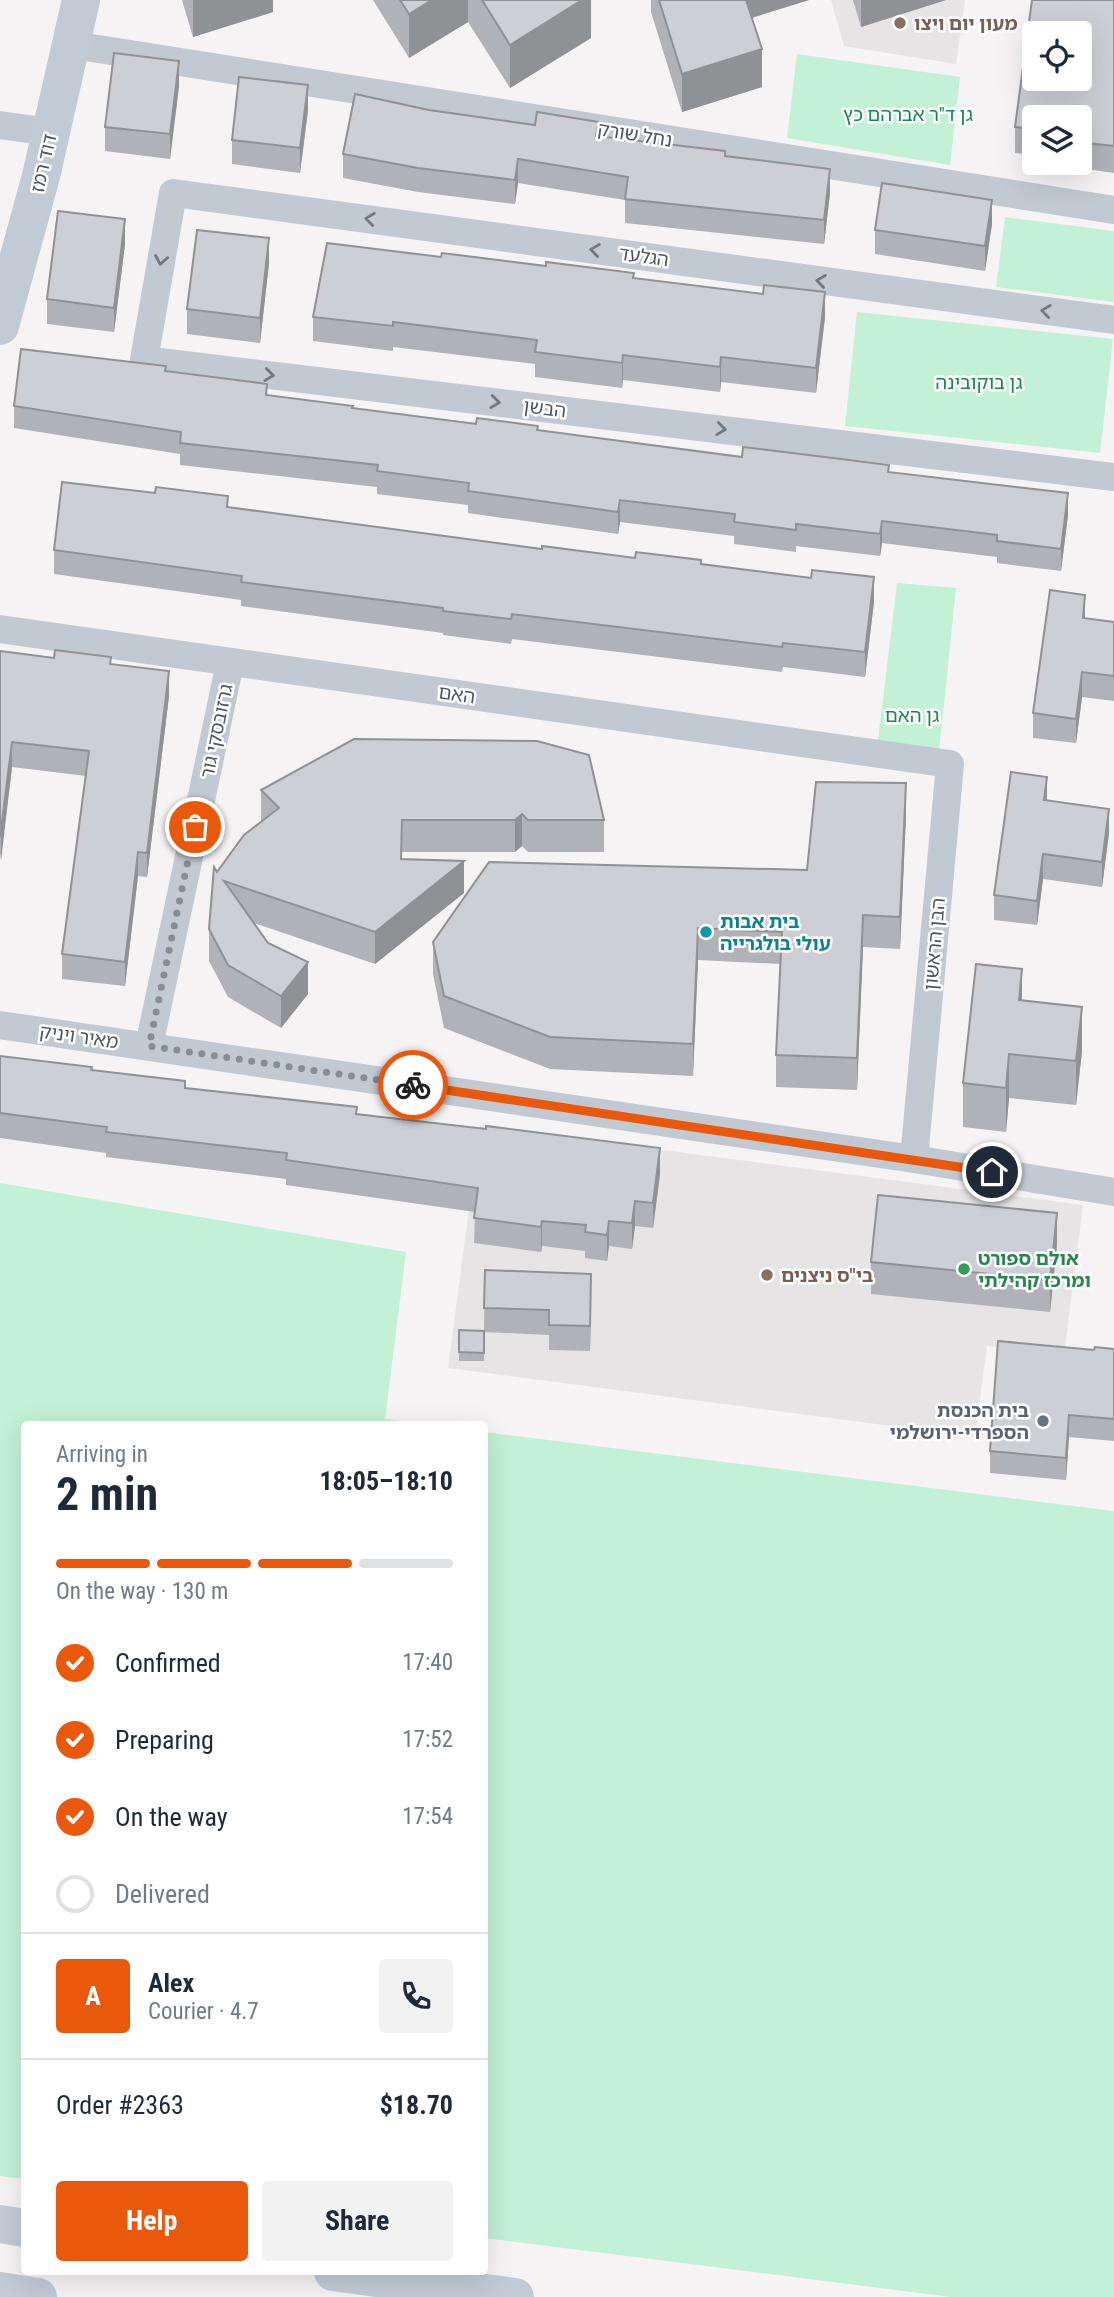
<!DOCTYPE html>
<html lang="en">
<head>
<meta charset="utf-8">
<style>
  body { margin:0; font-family:"Roboto Condensed","Noto Sans Hebrew",sans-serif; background:#f2f2f3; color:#1f2937; height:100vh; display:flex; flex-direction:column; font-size:26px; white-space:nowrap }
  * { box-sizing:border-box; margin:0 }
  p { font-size:23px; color:#747a83 }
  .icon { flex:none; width:38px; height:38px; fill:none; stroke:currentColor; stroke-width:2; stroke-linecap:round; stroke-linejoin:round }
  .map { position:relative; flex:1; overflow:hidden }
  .details { position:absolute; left:21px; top:1421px; width:467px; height:854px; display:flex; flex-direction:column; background:#fff; border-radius:7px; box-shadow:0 7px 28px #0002 }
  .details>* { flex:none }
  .tools { position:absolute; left:1022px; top:21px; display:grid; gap:14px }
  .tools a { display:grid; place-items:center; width:70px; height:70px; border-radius:7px; background:#fff; box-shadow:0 7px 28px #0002; font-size:35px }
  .pin { position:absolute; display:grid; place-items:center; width:60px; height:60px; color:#fff; margin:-30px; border:4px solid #fff; border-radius:50%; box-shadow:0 2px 7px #0007 }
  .courier { position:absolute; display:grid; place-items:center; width:70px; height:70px; margin:-35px; border:5px solid #ea580c; border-radius:50%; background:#fff; color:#222; box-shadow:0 2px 9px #0007 }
  .headline em { font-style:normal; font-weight:700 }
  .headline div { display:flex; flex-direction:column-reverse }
  .headline { display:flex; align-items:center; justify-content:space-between; height:119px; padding:0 35px }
  h1 { font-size:46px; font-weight:700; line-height:52px }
  .bar { display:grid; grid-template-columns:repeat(4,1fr); gap:10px 7px; align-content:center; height:84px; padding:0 35px }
  .bar i { height:9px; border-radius:5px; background:#e0e1e3 }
  .bar .current { background:#ea580c }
  .bar p { grid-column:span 4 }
  .line { display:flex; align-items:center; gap:18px; padding:0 35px; border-top:2px solid #e0e1e3 }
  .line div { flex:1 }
  .round { display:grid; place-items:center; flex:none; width:74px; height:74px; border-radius:7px; background:#f2f2f3 }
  ol { padding:0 35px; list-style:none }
  li { display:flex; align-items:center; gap:21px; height:77px }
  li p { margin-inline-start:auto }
  li .icon { padding:7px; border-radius:50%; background:#ea580c; color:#fff; stroke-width:4 }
  li:last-child { color:#747a83 }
  li i { width:38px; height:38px; border:4px solid #e0e1e3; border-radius:50% }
  .cta { display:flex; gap:14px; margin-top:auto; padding:14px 35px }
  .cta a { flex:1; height:80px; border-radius:7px; background:#ea580c; color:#fff; font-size:28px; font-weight:700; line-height:80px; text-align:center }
  .cta a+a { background:#f2f2f3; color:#1f2937 }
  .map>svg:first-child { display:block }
</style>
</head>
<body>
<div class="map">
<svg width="1114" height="2297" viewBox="0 0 1114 2297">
  <rect width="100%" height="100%" fill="#f5f3f3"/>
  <!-- education -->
  <g fill="#e6e4e5">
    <path d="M831 0H965L956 64 844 46Z"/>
    <path d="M480 1126 1083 1205 1064 1355 987 1346 975 1437 448 1368Z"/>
  </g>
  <!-- green -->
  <g fill="#c3f1d5">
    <path d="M797 54 960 77 950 165 787 138Z"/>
    <path d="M1005 217 1114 231V302L996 287Z"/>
    <path d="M857 312 1113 339 1100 453 845 426Z"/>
    <path d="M897 583 956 588 939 752 878 740Z"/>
    <path d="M0 1183 406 1252 385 1419 425 1424H24V2179L0 2176Z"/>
    <path d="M485 1432 1114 1511V2297H951L485 2238Z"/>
  </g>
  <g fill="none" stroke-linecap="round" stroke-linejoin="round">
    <!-- street -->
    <g stroke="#c1cad2" stroke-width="28">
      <path d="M73 45 1114 210"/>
      <path d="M0 125 50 132"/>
      <path d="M1114 320 173 193 144 360 1114 477"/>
      <path d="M0 629 950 764 914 1159"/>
      <path d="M0 1025 914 1159 1114 1192"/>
      <path d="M149 1046 230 663"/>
    </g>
    <!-- secondary -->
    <g stroke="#c1cbd6" stroke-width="38">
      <path d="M0 326 41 176 81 0"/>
      <path d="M0 2224 24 2228"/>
      <path d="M333 2272 515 2297"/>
      <path d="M0 2291 38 2297"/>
    </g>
  </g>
  <!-- wall -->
  <g fill="#b0b2b7">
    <path d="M182 0H273V12L193 37Z"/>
    <path d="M373 0H591V38L510 88 468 22 409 58Z"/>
    <path d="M651 0H809L752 18 762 87 682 112 651 12Z"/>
    <path d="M853 0H946L861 27Z"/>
    <path d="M1114 0V173L1087 169V162L1080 161V117H1034V155L1015 153V127Z"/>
    <path d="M179 86 170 159 105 151V127Z"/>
    <path d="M308 110 300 173 232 164V140Z"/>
    <path d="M429 110 725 157 830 193 824 244 625 223V200L518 183 515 204 418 192 343 178V154Z"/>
    <path d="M992 224 985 271 875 254V230Z"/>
    <path d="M125 244 114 332 47 324V299Z"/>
    <path d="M441 257 634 278 825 317 816 393 721 382 720 392 623 380 622 388 535 377V364L393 347V351L313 341V317Z"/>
    <path d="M269 263 260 343 187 334V309Z"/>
    <path d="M166 371 267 395 353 409 538 430 742 457 889 473 1068 515 1061 571 997 563V557L882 543 880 556 796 546V552L734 544V536L620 522 618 534 468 513V505L377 494V487L180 465V454L14 428V406Z"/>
    <path d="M228 507 542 549 701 565 874 602 865 677 783 667 782 672 512 639 511 644 443 635V633L241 606V600L54 574V550Z"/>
    <path d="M1085 618 1114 622V701L1082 697 1076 743 1033 738V713Z"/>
    <path d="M0 651 111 664 169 696 147 877 138 876 125 986 62 979V954L86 776 12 767 0 861Z"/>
    <path d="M261 790 604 820V852H528L522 846 515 852H402L401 859 464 893 375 964 254 923 268 943 308 994 281 1028 228 997 209 961V929L217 872 261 822Z"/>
    <path d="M1047 800 1109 833 1102 887 1043 879 1037 925 994 920V895Z"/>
    <path d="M906 815 900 949 863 947 857 1090 776 1087V1055L780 964 698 960 693 1076 550 1069 444 1028 433 974V942L807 870Z"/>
    <path d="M1022 1001 1082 1051 1076 1105 1009 1098 1006 1132 963 1127V1083Z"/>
    <path d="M0 1056 92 1070 185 1088 357 1114 660 1174 653 1228 635 1226 632 1249 609 1246 607 1261 585 1258V1251L542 1246 541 1252 474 1243 475 1212 286 1185V1179L106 1157V1153L0 1138Z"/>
    <path d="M1057 1245 1050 1312 871 1294V1262Z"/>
    <path d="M485 1270 591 1299 590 1351 549 1350V1335L484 1332V1361H459V1330L484 1331Z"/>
    <path d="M1114 1349V1441L1069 1437 1066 1480 990 1473V1451L1094 1350Z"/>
  </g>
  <!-- shaded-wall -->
  <g fill="#909195">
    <path d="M193 0H273V12L193 37Z"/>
    <path d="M432 0H468V22L409 58V14Z"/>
    <path d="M582 0H591V38L510 88V45Z"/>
    <path d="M741 0H809L741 21Z"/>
    <path d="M861 0H946L861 27Z"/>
    <path d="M762 49V87L682 112V74Z"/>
    <path d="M179 61V86L170 159V134Z"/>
    <path d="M308 85V110L300 173V148Z"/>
    <path d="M518 159V183L515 204V180Z"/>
    <path d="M830 169V193L824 244V220Z"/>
    <path d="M992 200V224L985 271V246Z"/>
    <path d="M125 219V244L114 332V308Z"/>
    <path d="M269 238V263L260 343V318Z"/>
    <path d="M825 292V317L816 393V368Z"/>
    <path d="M623 355V380L622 388V363Z"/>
    <path d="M721 357V382L720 392V367Z"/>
    <path d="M1068 493V515L1061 571V549Z"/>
    <path d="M620 500V522L618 534V512Z"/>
    <path d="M882 521V543L880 556V534Z"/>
    <path d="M874 577V602L865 677V652Z"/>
    <path d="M1085 595V620L1083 618Z"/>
    <path d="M169 671V696L147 877V853Z"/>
    <path d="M1082 672V697L1076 743V719Z"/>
    <path d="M12 742V767L1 861V837Z"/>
    <path d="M1047 777V802L1044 800Z"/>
    <path d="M906 783V815L900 949V917Z"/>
    <path d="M1109 809V833L1102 887V862Z"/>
    <path d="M522 814V846L515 852V820Z"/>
    <path d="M138 852V876L125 986V962Z"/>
    <path d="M1043 854V879L1037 925V901Z"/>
    <path d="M464 861V893L375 964V932Z"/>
    <path d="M863 915V947L857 1090V1058Z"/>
    <path d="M698 928V960L693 1076V1044Z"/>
    <path d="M308 962V994L281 1028V996Z"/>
    <path d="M1022 969V1013L1019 1000Z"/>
    <path d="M1082 1007V1051L1076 1105V1061Z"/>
    <path d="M1009 1054V1098L1006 1132V1088Z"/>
    <path d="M660 1148V1174L653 1228V1203Z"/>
    <path d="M635 1201V1226L632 1249V1223Z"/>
    <path d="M1057 1213V1245L1050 1312V1280Z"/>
    <path d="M542 1221V1246L541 1252V1227Z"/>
    <path d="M609 1221V1246L607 1261V1235Z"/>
    <path d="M591 1274V1299L590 1351V1326Z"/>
    <path d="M1069 1415V1437L1066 1480V1458Z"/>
  </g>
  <!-- building -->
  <g fill="#cdcfd5" stroke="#909195" stroke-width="2" fill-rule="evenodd">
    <path d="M400 0H432L409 14Z"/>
    <path d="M482 0H582L510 45Z"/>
    <path d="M659 0H746L762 49 682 74Z"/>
    <path d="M1032 0H1114V146L1087 143 1088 135 1080 134V117H1034V129L1015 127ZM1034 33H1080V79H1034Z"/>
    <path d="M114 53 179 61 170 134 105 127Z"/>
    <path d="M239 77 308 85 300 148 232 140Z"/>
    <path d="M355 94 429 110 535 125 537 112 599 122 596 136 725 151V156L830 169 824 220 625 199 628 177 518 159 515 180 418 168 343 154Z"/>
    <path d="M882 183 992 200 985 246 875 230Z"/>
    <path d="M58 211 125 219 114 308 47 299Z"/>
    <path d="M197 230 269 238 260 318 187 309Z"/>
    <path d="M327 243 441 257 442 253 546 266V262L634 273 633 278 763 294 764 285 825 292 816 368 721 357 720 367 623 355 622 363 535 352 537 340 393 322V326L313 317Z"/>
    <path d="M21 349 166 366 165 371 267 384 266 395 353 406 352 408 476 424 477 418 538 426 537 430 742 457 743 447 833 458 889 465 888 472 1068 493 1061 549 997 541V535L882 521 880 534 796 524V530L734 522 735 514 620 500 618 512 468 491 469 483 377 471 378 465 180 443 181 432 14 406Z"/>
    <path d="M62 482 155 493 156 487 228 496 227 507 542 549V546L635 558 636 552 701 560V564L811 578 812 570 874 577 865 652 783 643 782 647 512 614 511 619 443 611V608L241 582 242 576 54 550Z"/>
    <path d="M1050 590 1085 595 1083 618 1114 622V676L1082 672 1076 719 1033 713Z"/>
    <path d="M55 650 111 657 110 664 169 671 147 853 138 852 125 962 62 954 89 751 12 742 0 837V651L54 658Z"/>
    <path d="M354 739 537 741 589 755 604 820H528L522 814 515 820H402L401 859 464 861 375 932 224 881 268 943 308 962 281 996 228 965 209 929 214 867 217 872 244 835 279 808 261 790Z"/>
    <path d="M1011 772 1047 777 1044 800 1109 809 1102 862 1043 854 1037 901 994 895Z"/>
    <path d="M816 782 906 783 900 917 863 915 857 1058 776 1055 782 932 698 928 693 1044 550 1037 444 996 433 942 489 862 807 870Z"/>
    <path d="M976 964 1022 969 1019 1000 1082 1007 1076 1061 1009 1054 1006 1088 963 1083Z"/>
    <path d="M0 1056 92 1067 91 1070 185 1081V1088L357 1107 356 1114 486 1129V1126L660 1148 653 1203 635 1201 632 1223 609 1221 607 1235 585 1232 586 1225 542 1221 541 1227 474 1218 478 1188 286 1160 287 1153 106 1132 107 1127 0 1113Z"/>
    <path d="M878 1195 1057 1213 1050 1280 871 1262Z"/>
    <path d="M485 1270 591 1274 590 1326 549 1325V1310L484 1308Z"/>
    <path d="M459 1330 484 1331V1353L459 1352Z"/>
    <path d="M998 1341 1094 1350 1095 1347 1114 1349V1419L1069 1415 1066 1458 990 1451Z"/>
  </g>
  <!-- one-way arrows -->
  <defs><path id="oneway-chevron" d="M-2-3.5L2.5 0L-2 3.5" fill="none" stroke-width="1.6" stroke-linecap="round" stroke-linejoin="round" transform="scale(1.75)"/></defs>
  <g stroke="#6e7983">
    <use href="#oneway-chevron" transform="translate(370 219) rotate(-172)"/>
    <use href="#oneway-chevron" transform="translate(595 250) rotate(-172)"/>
    <use href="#oneway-chevron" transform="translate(161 260) rotate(100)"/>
    <use href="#oneway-chevron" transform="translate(821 281) rotate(-172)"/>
    <use href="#oneway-chevron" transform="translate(1046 311) rotate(-172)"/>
    <use href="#oneway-chevron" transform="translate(269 375) rotate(7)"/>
    <use href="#oneway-chevron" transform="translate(495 402) rotate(7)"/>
    <use href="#oneway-chevron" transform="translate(721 429) rotate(7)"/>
  </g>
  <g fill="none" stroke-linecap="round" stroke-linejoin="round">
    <!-- done -->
    <path stroke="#868d94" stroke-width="7" stroke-dasharray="0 12.6" d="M195 827 149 1046 413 1085"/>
    <!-- route -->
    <path stroke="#ea580c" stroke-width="9" d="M413 1085 992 1172"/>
  </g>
  <!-- markers -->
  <g fill="#8d6e63" stroke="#fff" stroke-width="2.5">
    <circle cx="900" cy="23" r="7"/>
    <circle cx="767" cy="1275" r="7"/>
  </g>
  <circle fill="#0f9aa8" stroke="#fff" stroke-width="2.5" cx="706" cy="932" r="7"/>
  <circle fill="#2e9e5b" stroke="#fff" stroke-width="2.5" cx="964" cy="1269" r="7"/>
  <circle fill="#6b7280" stroke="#fff" stroke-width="2.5" cx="1043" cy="1421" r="7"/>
  <g text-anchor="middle" stroke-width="5" stroke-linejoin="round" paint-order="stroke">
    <!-- education labels -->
    <g font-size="19" font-weight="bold" fill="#785e54" stroke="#fff" text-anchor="start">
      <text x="914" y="30">מעון יום ויצו</text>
      <text x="781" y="1282">בי"ס ניצנים</text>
    </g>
    <!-- park labels -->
    <g font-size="19" fill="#17864f" stroke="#fff">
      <text x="908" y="121">גן ד"ר אברהם כץ</text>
      <text x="979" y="389">גן בוקובינה</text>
      <text x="912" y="722">גן האם</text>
    </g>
    <!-- street labels -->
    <g font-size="19" fill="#4a5661" stroke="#fff">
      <text transform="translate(635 134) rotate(9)" y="7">נחל שורק</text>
      <text transform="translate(43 163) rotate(-77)" y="7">דוד רמז</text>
      <text transform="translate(644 256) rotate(8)" y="7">הגלעד</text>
      <text transform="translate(545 408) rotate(7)" y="7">הבשן</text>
      <text transform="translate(457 694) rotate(8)" y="7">האם</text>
      <text transform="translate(216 731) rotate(-78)" y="7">גרזובסקי גור</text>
      <text transform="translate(934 944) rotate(-85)" y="7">הבן הראשון</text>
      <text transform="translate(79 1036) rotate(8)" y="7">מאיר ויניק</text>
    </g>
    <!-- culture labels -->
    <g font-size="19" font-weight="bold" fill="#0d838f" stroke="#fff" text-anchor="start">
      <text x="720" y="928">בית אבות<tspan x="720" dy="22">עולי בולגרייה</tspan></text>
    </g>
    <!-- leisure labels -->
    <g font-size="19" font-weight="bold" fill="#27864d" stroke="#fff" text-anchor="start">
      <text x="978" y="1265">אולם ספורט<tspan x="978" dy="22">ומרכז קהילתי</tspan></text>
    </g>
    <!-- worship labels -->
    <g font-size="19" font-weight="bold" fill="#5b616d" stroke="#fff" text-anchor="end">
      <text x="1029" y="1417">בית הכנסת<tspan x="1029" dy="22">הספרדי-ירושלמי</tspan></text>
    </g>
  </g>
</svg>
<div class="tools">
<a><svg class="icon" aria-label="locate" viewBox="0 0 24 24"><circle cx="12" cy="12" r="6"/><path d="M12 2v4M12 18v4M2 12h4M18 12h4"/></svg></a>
<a><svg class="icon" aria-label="layers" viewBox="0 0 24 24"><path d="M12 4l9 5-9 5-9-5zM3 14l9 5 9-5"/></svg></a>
</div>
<div class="pin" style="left:195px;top:827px;background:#ea580c"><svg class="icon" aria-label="bag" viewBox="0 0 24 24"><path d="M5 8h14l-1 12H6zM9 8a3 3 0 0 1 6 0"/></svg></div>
<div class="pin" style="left:992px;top:1172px;background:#1f2937"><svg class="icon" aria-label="home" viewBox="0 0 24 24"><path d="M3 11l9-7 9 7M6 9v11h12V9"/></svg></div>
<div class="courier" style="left:413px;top:1085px"><svg class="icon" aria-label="bike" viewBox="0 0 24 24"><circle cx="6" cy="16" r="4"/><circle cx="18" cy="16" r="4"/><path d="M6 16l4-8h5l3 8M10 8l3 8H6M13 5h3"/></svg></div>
<section class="details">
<div class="headline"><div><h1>2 min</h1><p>Arriving in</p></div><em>18:05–18:10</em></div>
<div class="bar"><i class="current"></i><i class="current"></i><i class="current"></i><i></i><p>On the way · 130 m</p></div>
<ol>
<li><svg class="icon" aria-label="check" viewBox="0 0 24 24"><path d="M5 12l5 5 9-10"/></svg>Confirmed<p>17:40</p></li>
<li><svg class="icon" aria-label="check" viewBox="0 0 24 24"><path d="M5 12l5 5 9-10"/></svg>Preparing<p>17:52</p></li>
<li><svg class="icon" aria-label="check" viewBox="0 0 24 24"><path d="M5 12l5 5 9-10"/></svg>On the way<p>17:54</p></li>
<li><i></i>Delivered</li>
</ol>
<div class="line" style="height:126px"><b class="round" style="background:#ea580c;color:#fff">A</b><div><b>Alex</b><p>Courier · 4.7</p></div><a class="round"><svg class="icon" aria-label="phone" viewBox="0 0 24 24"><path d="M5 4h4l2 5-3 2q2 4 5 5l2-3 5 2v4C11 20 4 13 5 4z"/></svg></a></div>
<div class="line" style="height:91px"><div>Order #2363</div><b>$18.70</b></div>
<div class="cta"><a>Help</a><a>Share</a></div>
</section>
</div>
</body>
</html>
